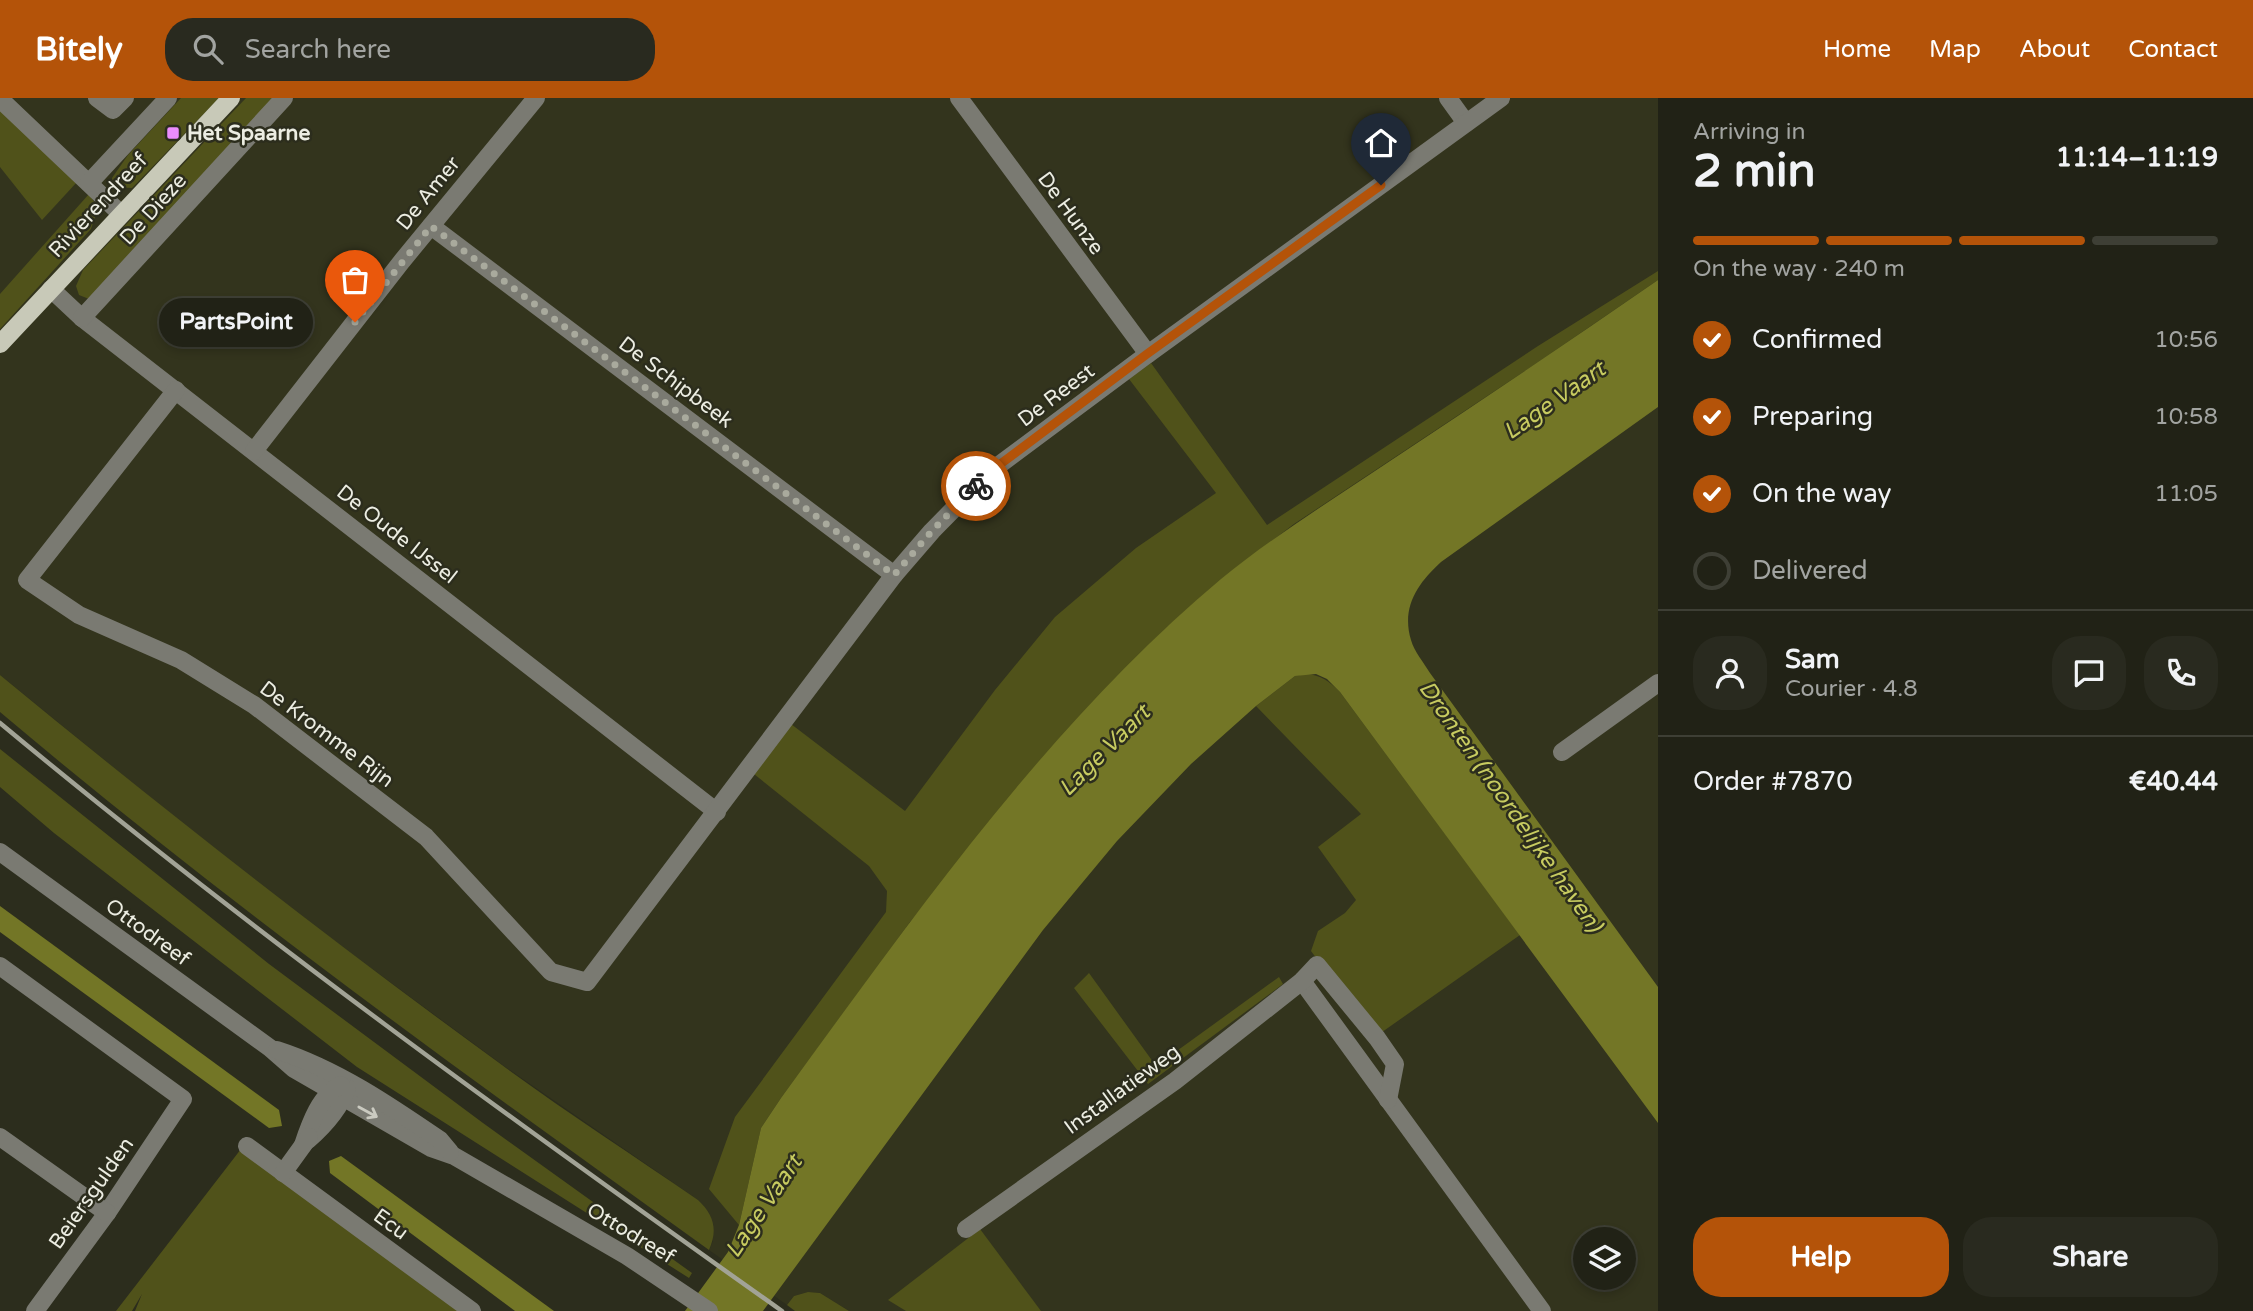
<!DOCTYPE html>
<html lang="en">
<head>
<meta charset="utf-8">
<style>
  body { margin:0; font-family:"Varela Round",sans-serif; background:#292a1f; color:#f1f3f6; height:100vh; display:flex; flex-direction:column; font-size:26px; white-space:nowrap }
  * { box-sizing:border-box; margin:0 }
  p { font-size:23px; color:#a2a4a1 }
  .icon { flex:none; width:38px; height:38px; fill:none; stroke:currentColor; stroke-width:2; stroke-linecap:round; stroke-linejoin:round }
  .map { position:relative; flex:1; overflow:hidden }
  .drawer { display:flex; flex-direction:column; background:#212216; width:595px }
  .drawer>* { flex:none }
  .fabs { position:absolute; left:1573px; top:1129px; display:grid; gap:14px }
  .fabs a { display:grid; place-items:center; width:63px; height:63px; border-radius:50%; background:#212216; box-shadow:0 4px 10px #0003,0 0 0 2px #3e3f35; font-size:35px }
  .pin { position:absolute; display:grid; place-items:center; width:60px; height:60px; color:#fff; margin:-72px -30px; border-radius:50% 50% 50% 0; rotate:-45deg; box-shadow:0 0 7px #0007 }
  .pin .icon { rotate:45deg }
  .courier { position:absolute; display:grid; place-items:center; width:70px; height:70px; margin:-35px; border:5px solid #b45309; border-radius:50%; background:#fff; color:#222; box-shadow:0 2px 9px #0007 }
  .bubble { position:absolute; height:49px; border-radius:24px; background:#212216; box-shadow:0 4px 10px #0003,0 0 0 2px #3e3f35; font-size:23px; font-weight:700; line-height:49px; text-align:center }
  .head em { font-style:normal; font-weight:700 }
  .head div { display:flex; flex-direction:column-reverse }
  .head { display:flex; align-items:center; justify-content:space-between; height:119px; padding:0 35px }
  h1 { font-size:46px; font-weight:700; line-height:52px }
  .bar { display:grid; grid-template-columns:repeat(4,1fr); gap:10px 7px; align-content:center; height:84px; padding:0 35px }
  .bar i { height:9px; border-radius:5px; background:#3e3f35 }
  .bar .current { background:#b45309 }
  .bar p { grid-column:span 4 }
  .line { display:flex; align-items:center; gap:18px; padding:0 35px; border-top:2px solid #3e3f35 }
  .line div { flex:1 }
  .round { display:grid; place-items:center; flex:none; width:74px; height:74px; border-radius:28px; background:#292a1f }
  ol { padding:0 35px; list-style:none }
  li { display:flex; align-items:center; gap:21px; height:77px }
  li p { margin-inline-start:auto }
  li .icon { padding:7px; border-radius:50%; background:#b45309; color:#fff; stroke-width:4 }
  li:last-child { color:#a2a4a1 }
  li i { width:38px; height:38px; border:4px solid #3e3f35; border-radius:50% }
  .button { display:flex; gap:14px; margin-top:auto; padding:14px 35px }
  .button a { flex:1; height:80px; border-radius:28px; background:#b45309; color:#fff; font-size:28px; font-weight:700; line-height:80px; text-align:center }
  .button a+a { background:#292a1f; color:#f1f3f6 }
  header { display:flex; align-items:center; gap:42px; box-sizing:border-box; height:98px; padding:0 35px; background:#b45309; color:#fff }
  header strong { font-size:33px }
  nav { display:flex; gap:38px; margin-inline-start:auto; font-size:24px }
  .search { width:490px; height:63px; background:#292a1f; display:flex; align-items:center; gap:18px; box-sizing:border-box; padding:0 24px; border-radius:28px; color:#a2a4a1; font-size:26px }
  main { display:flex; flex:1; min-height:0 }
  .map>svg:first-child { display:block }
</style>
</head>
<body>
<header>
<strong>Bitely</strong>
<div class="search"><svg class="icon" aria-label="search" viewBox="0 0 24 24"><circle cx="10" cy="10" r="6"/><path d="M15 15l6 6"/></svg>Search here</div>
<nav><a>Home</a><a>Map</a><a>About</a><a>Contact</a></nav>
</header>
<main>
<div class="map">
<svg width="1658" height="1213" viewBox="0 0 1658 1213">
  <rect width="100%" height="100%" fill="#2c2d1d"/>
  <!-- built -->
  <path fill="#33341d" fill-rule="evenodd" d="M0 0H1658V1213H849L820 1195 808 1194 794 1198 787 1207 709 1152 713 1143 698 1102 504 968 303 820 212 750 0 577ZM1586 1141H1624V1180H1586Z"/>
  <!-- green -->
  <g fill="#50521a">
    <path d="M181 0H219L132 90 113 89 112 80 128 57Z"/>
    <path d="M246 0H282L89 201 79 197 76 188 83 172Z"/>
    <path d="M0 9 77 84 42 122 0 69Z"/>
    <path d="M89 96 98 110 91 131 0 231V196Z"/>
    <path d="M1658 173V182L1528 271 1294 426 1223 480 1165 531 1058 644 910 824 781 1000 761 1030 739 1127 709 1091 735 1019 886 814 887 793 869 768 754 676 791 626 905 713 995 592 1055 519 1136 450 1216 395 1129 281 1151 265 1267 427 1538 248Z"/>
    <path d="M1306 576C1321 577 1329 583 1340 594L1520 837 1375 939 1311 853 1318 833 1345 815 1356 802 1318 749 1361 716 1256 608 1295 578Z"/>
    <path d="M0 577C164 712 330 842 502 967 566 1014 633 1057 698 1102 714 1117 718 1132 709 1152 468 979 227 806 0 614Z"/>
    <path d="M0 651 269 866 483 1025 692 1175 689 1180 357 969 54 735 0 689Z"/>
    <path d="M1089 875 1156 968 1279 879 1283 886 1148 986 1074 890Z"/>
    <path d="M241 1051 463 1213H135L142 1196 132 1213H116Z"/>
    <path d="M980 1131 1041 1213H906L888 1202Z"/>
    <path d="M808 1194 820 1195 849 1213H795L787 1207 794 1198Z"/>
  </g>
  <!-- water -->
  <g fill="#737626">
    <path d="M1658 182V309L1441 464C1418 485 1401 509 1411 542 1414 553 1424 565 1430 575L1658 889V1025L1340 594 1327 581 1316 576 1295 578 1256 608 1191 666 1117 743 1043 832 763 1213H685L728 1154 739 1127 761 1030 781 1000C913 819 1048 626 1221 481 1276 436 1337 399 1396 359 1484 301 1571 242 1658 182Z"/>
    <path d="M0 808 279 1012 282 1028 269 1030 0 834Z"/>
    <path d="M341 1058 554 1213H515L330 1075 329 1063Z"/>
  </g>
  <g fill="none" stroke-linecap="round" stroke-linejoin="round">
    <!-- minor -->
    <g stroke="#7a7a72" stroke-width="18">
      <path d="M97 0 113 12 125 0"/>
      <path d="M959 0 1148 256"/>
      <path d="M1448 0 1466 25"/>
      <path d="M0 1 121 116"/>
      <path d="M89 85 168 0"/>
      <path d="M431 128 894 477"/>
      <path d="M51 191 82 220 717 714"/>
      <path d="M82 220 284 0"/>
      <path d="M176 292 27 482 79 517 181 562 254 607 426 739 551 874 587 884 894 477 932 433 991 373 1148 256 1501 0"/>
      <path d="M254 353 402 163 536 0"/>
      <path d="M1562 654 1658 585"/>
      <path d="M0 754 270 950 294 971 431 1050 454 1058 627 1158 709 1213"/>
      <path d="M0 868 183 1001 107 1115 35 1213"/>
      <path d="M1302 883 1542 1213"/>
      <path d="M277 952C336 971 389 1007 440 1042L450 1054"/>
      <path d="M0 1039 107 1115"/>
      <path d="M308 1042C324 1028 340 1010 347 990"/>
      <path d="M303 1047C310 1026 320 997 341 987"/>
      <path d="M247 1048 472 1213"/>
      <path d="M283 1075 309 1039"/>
      <path d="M966 1131 1175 983 1302 883 1317 867 1377 940 1395 966 1388 1002"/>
    </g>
    <!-- major -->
    <path stroke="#c8c9b8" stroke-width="18" d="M0 246 231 0"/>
    <!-- rail -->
    <path stroke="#a2a396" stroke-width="4.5" d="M0 625C251 834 515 1024 782 1213"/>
  </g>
  <!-- one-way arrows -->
  <defs><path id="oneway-shaft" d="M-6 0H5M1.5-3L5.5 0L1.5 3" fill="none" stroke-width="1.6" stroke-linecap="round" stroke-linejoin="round" transform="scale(1.75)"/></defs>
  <use stroke="#cacac0" href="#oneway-shaft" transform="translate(368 1014) rotate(29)"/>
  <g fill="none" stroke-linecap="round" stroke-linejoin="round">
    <!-- done -->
    <path stroke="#a9aa9d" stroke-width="7" stroke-dasharray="0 12.6" d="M355 224 431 128 894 477 932 433 976 388"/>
    <!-- route -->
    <path stroke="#b45309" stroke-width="9" d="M976 388 991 373 1147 256 1381 87"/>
  </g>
  <!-- markers -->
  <rect fill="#eb8dfc" stroke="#2c2d1d" stroke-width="2.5" x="166" y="28" width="14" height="14" rx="3.5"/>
  <g text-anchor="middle" stroke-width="5" stroke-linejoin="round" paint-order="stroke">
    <!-- poi labels -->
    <g font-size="21" font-weight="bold" fill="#ecede2" stroke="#2c2d1d" text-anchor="start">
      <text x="187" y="42">Het Spaarne</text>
    </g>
    <!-- street labels -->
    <g font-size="21" fill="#ecede2" stroke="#2c2d1d">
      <text transform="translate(428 95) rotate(-51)" y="7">De Amer</text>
      <text transform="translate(98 107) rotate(-47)" y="7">Rivierendreef</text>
      <text transform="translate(153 111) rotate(-48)" y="7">De Dieze</text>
      <text transform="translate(1071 115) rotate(54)" y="7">De Hunze</text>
      <text transform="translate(676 284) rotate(37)" y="7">De Schipbeek</text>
      <text transform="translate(1056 297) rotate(-37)" y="7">De Reest</text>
      <text transform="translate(397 436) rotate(38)" y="7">De Oude IJssel</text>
      <text transform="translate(327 636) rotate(37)" y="7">De Kromme Rijn</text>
      <text transform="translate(148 834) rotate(36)" y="7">Ottodreef</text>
      <text transform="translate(1122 991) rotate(-36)" y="7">Installatieweg</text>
      <text transform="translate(91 1095) rotate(-55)" y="7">Beiersgulden</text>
      <text transform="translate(391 1126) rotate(36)" y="7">Ecu</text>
      <text transform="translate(631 1135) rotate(31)" y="7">Ottodreef</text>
    </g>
    <!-- water labels -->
    <g font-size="23" font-style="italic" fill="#c7cb60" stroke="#2c2d1d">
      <text transform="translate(1554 302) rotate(-35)" y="8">Lage Vaart</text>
      <text transform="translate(1104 652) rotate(-45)" y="8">Lage Vaart</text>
      <text transform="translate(1511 708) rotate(55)" y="8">Dronten (noordelijke haven)</text>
      <text transform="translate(763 1108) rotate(-56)" y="8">Lage Vaart</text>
    </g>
  </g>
</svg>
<div class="fabs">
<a><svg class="icon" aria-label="layers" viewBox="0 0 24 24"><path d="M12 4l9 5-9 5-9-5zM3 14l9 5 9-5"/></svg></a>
</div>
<div class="pin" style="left:355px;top:224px;background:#ea580c"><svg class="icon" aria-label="bag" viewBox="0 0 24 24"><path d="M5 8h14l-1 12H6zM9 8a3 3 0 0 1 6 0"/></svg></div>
<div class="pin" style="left:1381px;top:87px;background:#1f2937"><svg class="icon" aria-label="home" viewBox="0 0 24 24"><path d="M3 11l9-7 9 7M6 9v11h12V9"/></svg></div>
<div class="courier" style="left:976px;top:388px"><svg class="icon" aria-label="bike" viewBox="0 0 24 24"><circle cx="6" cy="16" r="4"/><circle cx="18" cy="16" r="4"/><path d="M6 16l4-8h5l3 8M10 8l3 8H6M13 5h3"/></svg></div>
<div class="bubble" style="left:159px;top:200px;width:154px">PartsPoint</div>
</div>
<section class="drawer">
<div class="head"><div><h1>2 min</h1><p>Arriving in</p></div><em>11:14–11:19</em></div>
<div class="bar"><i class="current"></i><i class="current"></i><i class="current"></i><i></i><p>On the way · 240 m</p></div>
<ol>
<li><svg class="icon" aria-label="check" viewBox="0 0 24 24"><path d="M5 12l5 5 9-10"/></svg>Confirmed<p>10:56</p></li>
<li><svg class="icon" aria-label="check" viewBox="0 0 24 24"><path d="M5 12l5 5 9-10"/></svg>Preparing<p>10:58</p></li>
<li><svg class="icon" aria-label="check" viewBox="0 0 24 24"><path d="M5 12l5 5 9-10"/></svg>On the way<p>11:05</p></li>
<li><i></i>Delivered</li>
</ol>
<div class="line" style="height:126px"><a class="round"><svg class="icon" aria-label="person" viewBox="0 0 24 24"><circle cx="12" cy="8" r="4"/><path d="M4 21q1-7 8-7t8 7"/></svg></a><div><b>Sam</b><p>Courier · 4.8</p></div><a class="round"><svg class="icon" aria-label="chat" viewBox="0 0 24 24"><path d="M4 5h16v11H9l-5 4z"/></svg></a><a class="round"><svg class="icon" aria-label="phone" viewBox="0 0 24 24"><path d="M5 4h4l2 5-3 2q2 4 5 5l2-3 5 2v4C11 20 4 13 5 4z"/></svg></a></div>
<div class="line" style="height:91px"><div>Order #7870</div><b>€40.44</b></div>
<div class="button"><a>Help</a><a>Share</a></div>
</section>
</main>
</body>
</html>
